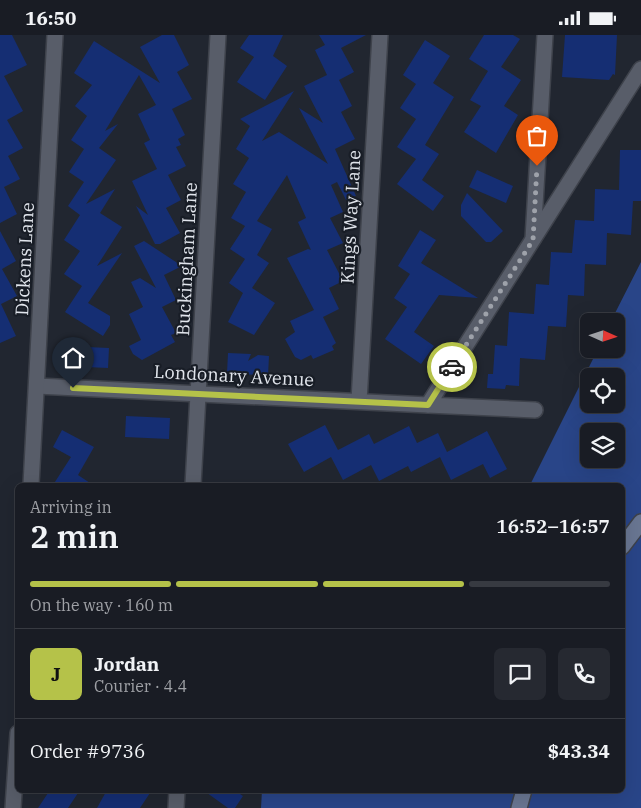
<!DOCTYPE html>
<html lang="en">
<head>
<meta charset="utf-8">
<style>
  body { margin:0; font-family:"IBM Plex Serif",serif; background:#262931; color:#f1f3f6; height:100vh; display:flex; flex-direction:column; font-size:19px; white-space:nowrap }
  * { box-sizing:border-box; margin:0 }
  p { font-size:16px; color:#9fa1a6 }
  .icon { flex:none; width:28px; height:28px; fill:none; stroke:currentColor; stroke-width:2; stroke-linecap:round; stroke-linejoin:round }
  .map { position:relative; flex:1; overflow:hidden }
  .details { position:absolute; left:15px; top:448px; width:610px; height:310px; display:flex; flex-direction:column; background:#191c24; border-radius:8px; box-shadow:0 5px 20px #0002,0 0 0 1px #373a41 }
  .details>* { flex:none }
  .needle { width:32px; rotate:93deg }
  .tools { position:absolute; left:580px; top:278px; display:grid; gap:10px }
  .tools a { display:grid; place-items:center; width:45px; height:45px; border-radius:8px; background:#191c24; box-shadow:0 5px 20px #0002,0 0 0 1px #373a41; font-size:25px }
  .pin { position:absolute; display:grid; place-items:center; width:42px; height:42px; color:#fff; margin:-51px -21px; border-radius:50% 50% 50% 0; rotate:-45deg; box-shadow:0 0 5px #0007 }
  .pin .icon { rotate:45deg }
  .courier { position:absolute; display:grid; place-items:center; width:50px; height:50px; margin:-25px; border:4px solid #b5c249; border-radius:50%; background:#fff; color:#222; box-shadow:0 1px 6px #0007 }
  .summary em { font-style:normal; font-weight:600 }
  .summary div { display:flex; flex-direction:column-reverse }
  .summary { display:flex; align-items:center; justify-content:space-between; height:85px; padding:0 15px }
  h1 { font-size:32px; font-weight:600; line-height:38px }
  .bar { display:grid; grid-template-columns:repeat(4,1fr); gap:8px 5px; align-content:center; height:60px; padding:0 15px }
  .bar i { height:6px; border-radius:4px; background:#373a41 }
  .bar .active { background:#b5c249 }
  .bar p { grid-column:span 4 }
  .line { display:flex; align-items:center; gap:12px; padding:0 15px; border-top:1px solid #373a41 }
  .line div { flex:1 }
  .round { display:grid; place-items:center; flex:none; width:52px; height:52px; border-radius:8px; background:#262931 }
  .status { display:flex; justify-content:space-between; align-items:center; height:35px; padding:0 25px; background:#191c24; direction:ltr }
  .status svg { height:14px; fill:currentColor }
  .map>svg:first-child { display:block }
</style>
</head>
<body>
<div class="status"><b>16:50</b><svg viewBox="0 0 49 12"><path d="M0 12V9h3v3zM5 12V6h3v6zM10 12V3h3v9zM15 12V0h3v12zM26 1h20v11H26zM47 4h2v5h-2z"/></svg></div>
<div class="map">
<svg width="641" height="773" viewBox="0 0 641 773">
  <rect width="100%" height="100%" fill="#212630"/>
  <!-- green -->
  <path fill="#294588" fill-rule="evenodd" d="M641 227V773H261L262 755H622V450H530L598 314H616V286H611ZM589 341H616V369H589ZM589 396H616V424H589Z"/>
  <!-- building -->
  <g fill="#152e73">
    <path d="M0 0H12L27 30 4 41 23 76 7 85 23 113 8 121 20 144 4 152 17 179 0 188Z"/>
    <path d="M162 0H174L189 30 177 37 192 64 172 74 185 100 178 104 181 110 176 112 186 131 168 140 181 165 166 173 180 198 160 209H155L136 171 148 180 132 146 157 134 144 108 150 105 138 79 156 70 139 40 105 96 118 89 99 113 116 125 86 169 115 154 100 178 122 192 97 231 122 218 88 268 110 281V290L103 301 65 277 82 251 64 239 80 216 64 205 80 180 68 171 84 147 69 137 84 114 71 105 87 81 75 71 92 50 74 38 94 6 160 48 140 12Z"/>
    <path d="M249 0H283L273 21 287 31 265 65 237 47 254 22 240 13Z"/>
    <path d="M319 0H366L341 13 354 37 339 45 352 71 341 77 355 104 335 114 356 161 346 165 337 147 331 150 343 177 330 183 343 208 327 215 343 246 329 253 339 274 323 282 336 308 332 311 334 315 313 324 311 320 301 325 295 322 285 304 295 297 290 286 314 275 287 223 308 214 311 215 298 187 306 183 287 140 257 186 272 194 257 220 269 228 252 253 275 268 254 300 228 287 243 258 229 248 245 224 230 214 245 191 231 183 246 157 233 149 249 123 236 114 250 91 240 84 294 56 262 106 279 97 328 129 299 73 323 88 304 51 327 40 315 15 325 10Z"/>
    <path d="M484 0H513L520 4 501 32 521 45 504 71 518 80 496 118 464 97 481 71 470 65 488 36 469 24Z"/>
    <path d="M565 0H617L615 40 613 39 609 45 562 42Z"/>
    <path d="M425 5 450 21 433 48 454 62 425 110 439 119 422 145 444 161 433 176 397 149 416 124 397 112 416 84 400 73 416 49 403 40Z"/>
    <path d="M620 115H641V166H633L631 200 607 198 606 230 585 229 584 261 568 260 566 292 548 291 545 325 520 323 519 351 506 350 505 354 487 353 488 339H493L495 310 507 311 509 277 534 279 536 249 549 250 551 217 572 218 575 185 594 186 595 154 619 155Z"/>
    <path d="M477 135 513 151 506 168 469 152Z"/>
    <path d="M467 158 503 196 491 207H486L461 181V170Z"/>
    <path d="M420 195 436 205 421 228 478 263 439 260 414 297 434 311 421 329 385 304 407 272 394 263 410 239 398 231Z"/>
    <path d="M0 196 16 226 2 234 17 261 1 269 16 301 0 308Z"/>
    <path d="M144 206 182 231 164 240 176 265 162 272 176 298 171 300 175 307 142 325 133 319 129 311 141 305 129 279 143 272 131 247 140 243 156 253 134 211Z"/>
    <path d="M65 311 109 313 108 333 64 331Z"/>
    <path d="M228 318 251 319 248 326 258 320 269 321 268 341 227 338Z"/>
    <path d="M126 381 170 383 169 404 125 402Z"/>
    <path d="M325 390 338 415 369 399 374 409 409 391 417 408 438 398 447 417 487 396 507 434 490 443 483 429 451 445 440 422 411 437 408 431 379 446 371 430 343 445 331 422 304 437 288 409Z"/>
    <path d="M62 395 94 412 78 440 93 450H53L71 422 53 412Z"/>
    <path d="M50 755H80L68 773H38Z"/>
    <path d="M107 755H152L140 773H97Z"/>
    <path d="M203 755H234L243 761 235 773H228Z"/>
  </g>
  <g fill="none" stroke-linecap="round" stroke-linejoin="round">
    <defs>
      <g id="street">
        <path d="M533 204 545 0"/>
        <path d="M37 351 428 370"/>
        <path d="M359 366 380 0"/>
        <path d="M535 375 428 370 641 34"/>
        <path d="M31 450 55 0"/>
        <path d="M193 450 218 0"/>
        <path d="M13 773 18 698"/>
        <path d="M176 773 177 755"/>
      </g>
      <g id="secondary">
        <path d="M622 512 641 487"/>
        <path d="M519 773 524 755"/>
      </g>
    </defs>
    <!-- street casing -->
    <use href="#street" stroke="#3e424b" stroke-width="18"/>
    <!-- secondary casing -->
    <use href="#secondary" stroke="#3e424b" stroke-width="18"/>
    <!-- street -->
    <use href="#street" stroke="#585d69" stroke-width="15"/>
    <!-- secondary -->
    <use href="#secondary" stroke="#697692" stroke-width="15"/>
  </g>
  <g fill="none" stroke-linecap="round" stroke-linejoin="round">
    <!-- done -->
    <path stroke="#9ea2aa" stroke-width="5" stroke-dasharray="0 9" d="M452 332 533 205 537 131"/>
    <!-- route -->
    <path stroke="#b5c249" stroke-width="6" d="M73 353 428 370 452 332"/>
  </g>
  <g text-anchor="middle" stroke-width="4.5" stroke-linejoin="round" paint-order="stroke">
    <!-- street labels -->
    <g font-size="18" fill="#e1e5ec" stroke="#181d26">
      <text transform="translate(351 182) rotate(-87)" y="6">Kings Way Lane</text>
      <text transform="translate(25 224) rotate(-87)" y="6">Dickens Lane</text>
      <text transform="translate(187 224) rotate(-87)" y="6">Buckingham Lane</text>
      <text transform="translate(234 341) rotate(3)" y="6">Londonary Avenue</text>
    </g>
  </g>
</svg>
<div class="tools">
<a><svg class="needle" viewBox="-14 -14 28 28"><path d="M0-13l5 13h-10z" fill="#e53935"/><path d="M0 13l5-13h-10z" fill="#9fa1a6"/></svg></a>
<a><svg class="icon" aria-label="locate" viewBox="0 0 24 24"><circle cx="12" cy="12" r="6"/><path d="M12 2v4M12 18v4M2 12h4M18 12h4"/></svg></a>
<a><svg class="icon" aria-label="layers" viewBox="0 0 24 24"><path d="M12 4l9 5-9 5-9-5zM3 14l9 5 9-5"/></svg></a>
</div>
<div class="pin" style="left:537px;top:131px;background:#ea580c"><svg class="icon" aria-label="bag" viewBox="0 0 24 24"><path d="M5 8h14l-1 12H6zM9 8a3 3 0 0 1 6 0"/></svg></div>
<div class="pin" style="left:73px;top:353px;background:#1f2937"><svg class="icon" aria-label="home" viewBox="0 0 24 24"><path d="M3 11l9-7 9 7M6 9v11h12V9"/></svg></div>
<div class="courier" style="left:452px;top:332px"><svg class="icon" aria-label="car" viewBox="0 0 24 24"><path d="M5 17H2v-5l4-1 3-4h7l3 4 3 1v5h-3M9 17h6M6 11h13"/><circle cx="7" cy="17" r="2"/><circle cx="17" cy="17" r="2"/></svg></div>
<section class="details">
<div class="summary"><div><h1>2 min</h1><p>Arriving in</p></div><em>16:52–16:57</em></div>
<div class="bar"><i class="active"></i><i class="active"></i><i class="active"></i><i></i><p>On the way · 160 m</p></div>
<div class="line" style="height:90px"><b class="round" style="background:#b5c249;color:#111">J</b><div><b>Jordan</b><p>Courier · 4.4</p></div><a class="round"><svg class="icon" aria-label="chat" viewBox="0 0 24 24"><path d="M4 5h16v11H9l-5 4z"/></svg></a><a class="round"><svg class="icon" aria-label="phone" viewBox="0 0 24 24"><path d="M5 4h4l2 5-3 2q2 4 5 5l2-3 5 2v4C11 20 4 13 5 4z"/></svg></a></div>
<div class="line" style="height:65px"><div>Order #9736</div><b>$43.34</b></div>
</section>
</div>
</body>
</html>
